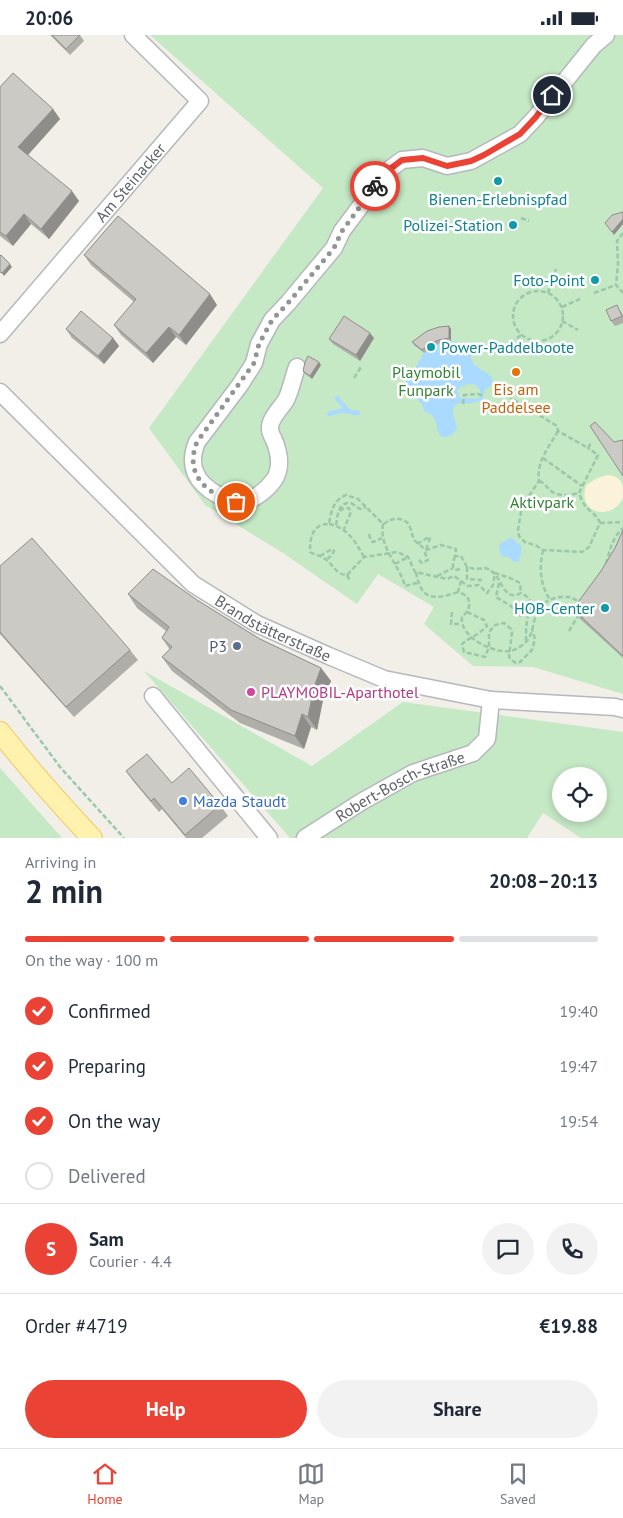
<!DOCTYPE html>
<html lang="en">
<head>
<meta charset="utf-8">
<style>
  body { margin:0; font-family:"PT Sans",sans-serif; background:#f2f2f3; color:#1f2937; height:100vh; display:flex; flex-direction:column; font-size:19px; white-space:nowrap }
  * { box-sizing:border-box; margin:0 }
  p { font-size:16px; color:#747a83 }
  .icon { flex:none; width:28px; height:28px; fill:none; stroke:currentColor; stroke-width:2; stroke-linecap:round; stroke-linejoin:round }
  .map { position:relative; height:803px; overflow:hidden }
  .side { display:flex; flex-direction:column; background:#fff; flex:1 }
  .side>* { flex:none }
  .tools { position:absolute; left:552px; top:732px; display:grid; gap:10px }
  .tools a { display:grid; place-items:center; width:55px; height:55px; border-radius:50%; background:#fff; box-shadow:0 2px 8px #0003; font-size:25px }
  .pin { position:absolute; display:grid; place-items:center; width:42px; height:42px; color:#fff; margin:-21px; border:2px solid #fff; border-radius:50%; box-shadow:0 1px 5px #0007 }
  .courier { position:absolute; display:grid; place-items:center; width:50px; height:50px; margin:-25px; border:4px solid #ea4335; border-radius:50%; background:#fff; color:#222; box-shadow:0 1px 6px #0007 }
  .head em { font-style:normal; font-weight:800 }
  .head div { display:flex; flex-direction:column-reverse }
  .head { display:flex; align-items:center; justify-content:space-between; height:85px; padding:0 25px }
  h1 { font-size:32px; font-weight:800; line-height:38px }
  .bar { display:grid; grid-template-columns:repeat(4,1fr); gap:8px 5px; align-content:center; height:60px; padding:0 25px }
  .bar i { height:6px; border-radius:4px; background:#e0e1e3 }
  .bar .on { background:#ea4335 }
  .bar p { grid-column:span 4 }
  .line { display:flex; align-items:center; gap:12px; padding:0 25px; border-top:1px solid #e0e1e3 }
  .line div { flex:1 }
  .round { display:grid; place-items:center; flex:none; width:52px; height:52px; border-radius:26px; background:#f2f2f3 }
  ol { padding:0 25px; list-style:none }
  li { display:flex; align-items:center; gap:15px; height:55px }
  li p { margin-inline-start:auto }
  li .icon { padding:5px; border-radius:50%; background:#ea4335; color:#fff; stroke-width:4 }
  li:last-child { color:#747a83 }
  li i { width:28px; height:28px; border:2px solid #e0e1e3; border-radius:50% }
  .action { display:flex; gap:10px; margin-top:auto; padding:10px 25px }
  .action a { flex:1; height:58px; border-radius:30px; background:#ea4335; color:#fff; font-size:20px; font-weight:800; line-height:58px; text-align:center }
  .action a+a { background:#f2f2f3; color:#1f2937 }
  .status { display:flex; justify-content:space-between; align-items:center; height:35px; padding:0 25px; background:#fff; direction:ltr }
  .status svg { height:14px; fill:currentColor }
  .dock { display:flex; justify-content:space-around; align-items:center; height:70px; border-top:1px solid #e0e1e3; background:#fff; font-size:14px; color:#747a83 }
  .dock a { display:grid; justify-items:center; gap:2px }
  .dock .on { color:#ea4335 }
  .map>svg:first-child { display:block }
</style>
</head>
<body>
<div class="status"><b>20:06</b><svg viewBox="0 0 49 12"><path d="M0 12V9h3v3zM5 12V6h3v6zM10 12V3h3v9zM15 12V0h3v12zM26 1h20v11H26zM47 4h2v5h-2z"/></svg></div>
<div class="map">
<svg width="623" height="803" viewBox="0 0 623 803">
  <rect width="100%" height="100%" fill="#f1efe8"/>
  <!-- green -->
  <g fill="#c5e8c5" fill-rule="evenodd">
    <path d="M150 0H623V659L533 632 473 631 424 589 434 572 378 539 357 569 283 518 205 470 149 393 323 153Z"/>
    <path d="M144 636 312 731 403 667 623 697V803H581L543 778 527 803H290ZM561 741H599V779H561Z"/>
    <path d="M0 733 62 803H0Z"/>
  </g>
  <!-- sand -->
  <path fill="#fbf3d9" d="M608 440C620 441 623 447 623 457 623 460 623 463 622 465 616 476 600 482 589 472 583 466 584 457 586 450L597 443Z"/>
  <!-- water -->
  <g fill="#aadaff" fill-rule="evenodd">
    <path d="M451 306C462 307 467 311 473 320L470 322 474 329 482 336 483 335 492 342 493 348 485 355 482 366 466 369 458 368 453 373V378L457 393C453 400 450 402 442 402 435 395 438 390 434 383 432 379 427 378 424 376 423 369 420 366 414 362L409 363C400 346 409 343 417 330 421 323 424 316 432 311 438 308 444 307 451 306ZM469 349 476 350 480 355V362L476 364 460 363 457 355 462 351Z"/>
    <path d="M511 502 522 512 519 526 514 527 509 522 501 521 499 510Z"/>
  </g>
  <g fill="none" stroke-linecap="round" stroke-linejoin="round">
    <!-- stream -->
    <g stroke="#aadaff" stroke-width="4.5">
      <path d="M337 363 348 376"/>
      <path d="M329 379C333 378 338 376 341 376 347 375 352 378 358 378"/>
    </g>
    <defs>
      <g id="minor">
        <path id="s1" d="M0 299 200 66 133 0"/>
        <path d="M297 332C293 343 291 355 286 365 281 373 269 384 270 394 270 398 272 401 274 405 279 417 282 433 274 445 266 456 251 468 236 467 230 466 224 463 218 460 196 448 187 431 197 407L240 350 254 328 259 309 272 285 288 268 334 213 342 196 386 137 402 125 423 123 447 131 471 126 520 99 536 82 594 10 606 0"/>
        <path id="s2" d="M0 357 193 549 257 589 329 621 384 644 491 665 615 672 623 674"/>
        <path d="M153 661 269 803"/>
        <path id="s3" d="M305 803 361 767 413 738 473 718 487 704 491 665"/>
      </g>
      <path id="major" d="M0 697C29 734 60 769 92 803"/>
    </defs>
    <!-- minor casing -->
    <use href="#minor" stroke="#b5b8bc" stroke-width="19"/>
    <!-- major casing -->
    <use href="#major" stroke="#f2c960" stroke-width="22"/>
    <!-- path -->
    <g stroke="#9cc7a9" stroke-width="2.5" stroke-dasharray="5 2.5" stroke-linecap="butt">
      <path d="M521 183 529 186"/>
      <path d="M623 198 617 206 618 229 616 250 623 258"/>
      <circle cx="538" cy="281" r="25"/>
      <path d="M548 258 556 234"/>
      <path d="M594 258 616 250"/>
      <path d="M562 272 580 264"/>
      <path d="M562 286 578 295"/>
      <path d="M499 317 521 300"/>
      <path d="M354 343 361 332"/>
      <path d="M501 357 557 391 558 396 588 413 591 408"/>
      <path d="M463 369 464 360 478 359 484 361"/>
      <path d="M558 396C549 412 536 427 539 446L522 471 518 495 519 501 525 507 537 511 543 515 582 517 589 512 600 488C597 479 589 477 584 469 582 466 580 461 579 458L598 420 588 413"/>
      <path d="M543 423 582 451"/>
      <path d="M539 446C545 448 546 452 551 456 558 462 571 460 579 458"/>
      <path d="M340 476 344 473H349L351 477 344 494"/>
      <path d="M600 488 623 487"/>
      <path d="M329 489C348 493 355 506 364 522"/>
      <path d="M383 489C379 513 399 529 405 551L417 548"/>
      <path d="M336 490C338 479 338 467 351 468L360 474 366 472"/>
      <path d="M369 499 371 506 373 507 382 503"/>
      <path d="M417 509 429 502 430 503 425 518 428 525 422 528 419 525"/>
      <path d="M543 515C539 533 540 549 550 565"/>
      <path d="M320 521 332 514 334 516 332 520 326 525"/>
      <path d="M455 521 453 528V533L457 535 462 533"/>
      <path d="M395 529 408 522"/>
      <path d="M606 529C610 515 612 503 623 493"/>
      <path d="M467 532V544L482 545"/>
      <path d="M416 537C421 566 434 565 458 557"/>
      <path d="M347 540 350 546"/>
      <path d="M437 541 453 533"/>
      <path d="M461 546 468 551 479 550 487 558 493 550 495 538 510 543 520 548 521 558"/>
      <path d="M499 548 496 562 511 571 519 581 528 580"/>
      <path d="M452 577 451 589H461"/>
      <path d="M467 577 484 585 487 591C479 600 470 602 462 609L464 617 485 622 489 612V597L495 590 504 588 511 594 512 597 509 621 510 624 516 628 520 627 532 615 535 604 532 594"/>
      <path d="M569 596 579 579"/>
      <path d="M526 606C526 599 526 592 527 586 529 573 537 566 521 558 507 566 502 550 496 540 493 537 490 535 486 533L475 534 467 532 461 521H455L456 514 441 510 426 515 414 505 409 489C400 481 393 483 383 489L358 464 346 460C333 465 331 477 329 489 312 489 310 503 310 517 315 520 320 520 325 524 333 529 336 540 347 540L364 522 397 517 408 522 415 537 447 544 454 541 461 546 458 557C473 561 472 573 462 582 459 602 494 619 511 616 514 615 519 613 521 611 541 599 525 572 555 563 566 560 572 562 581 568"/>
      <path d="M0 651 60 732 124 803"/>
    </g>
    <!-- minor -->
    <use href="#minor" stroke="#fff" stroke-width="16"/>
    <!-- major -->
    <use href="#major" stroke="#fff2af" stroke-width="20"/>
  </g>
  <!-- wall -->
  <g fill="#afaea9">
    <path d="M50 0H80L84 6 70 20Z"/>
    <path d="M0 52 53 74 60 84 28 120 79 166 49 204 31 189 13 211 0 201Z"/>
    <path d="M84 220 217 270 186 310 176 302 153 328 121 300 114 290 134 267 91 230Z"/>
    <path d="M621 276 623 281V288L615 291 611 286Z"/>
    <path d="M66 294 113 303 119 311 104 329 72 303Z"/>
    <path d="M451 294V306L441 308 431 312 424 318 414 310 412 307Z"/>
    <path d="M374 303 360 326 333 309 329 304Z"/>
    <path d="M321 330 312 344 305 339 303 336Z"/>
    <path d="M623 495V623L579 583 573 574 601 536 615 513Z"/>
    <path d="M0 531 130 615 138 625 74 682 0 599Z"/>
    <path d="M128 559 197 565 260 604 321 633 331 646 323 665 317 695 311 692 304 714 240 688 172 636 162 622 170 615 162 603 166 596 137 573Z"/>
    <path d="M126 736 172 748 220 770 228 781 202 803H186L162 774 159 777 134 747Z"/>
  </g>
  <!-- shaded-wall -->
  <g fill="#8f8d8a">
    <path d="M53 74 60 84 26 122 18 112Z"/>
    <path d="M72 156 79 166 49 204 41 194Z"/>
    <path d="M24 179 31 189 13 211 6 201Z"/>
    <path d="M623 184V189L614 200 612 197Z"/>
    <path d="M10 229 12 232 4 241 2 238Z"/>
    <path d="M210 259 217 270 186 310 179 300Z"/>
    <path d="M449 291 451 294V306L449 303Z"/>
    <path d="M169 292 176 302 153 328 146 318Z"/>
    <path d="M370 298 374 303 360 326 356 320Z"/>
    <path d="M113 303 119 311 104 329 98 321Z"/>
    <path d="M319 327 321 330 312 344 310 341Z"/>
    <path d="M321 633 331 646 323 665 317 695 308 682 314 652Z"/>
    <path d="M302 679 311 692 304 714 295 701Z"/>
  </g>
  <!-- building -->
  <g fill="#cccac5" stroke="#8f8d8a">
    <path d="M52 0H80L66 14Z"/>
    <path d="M13 38 53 74 18 112 72 156 41 194 24 179 6 201 0 197V52Z"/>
    <path d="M623 177V184L612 197 605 188 612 180Z"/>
    <path d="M118 181 210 259 179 300 169 292 146 318 114 290 136 264 84 220Z"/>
    <path d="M1 220 10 229 2 238 0 237V221Z"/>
    <path d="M617 270 622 281 611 286 606 275Z"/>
    <path d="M81 276 113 303 98 321 66 294Z"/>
    <path d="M344 281 370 298 356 320 329 304Z"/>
    <path d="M449 291V303L439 305 429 309 422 315 412 307 427 296 439 292Z"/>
    <path d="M308 321 319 327 310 341 303 336 305 327Z"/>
    <path d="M595 387 614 407 623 405V441L590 391Z"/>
    <path d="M623 495V621L573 574 601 536 615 513Z"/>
    <path d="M32 503 130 615 66 672 0 597V531Z"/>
    <path d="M153 534 197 565 260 604 321 633 314 652 308 682 302 679 295 701 231 675 162 622 172 612 162 603 169 592 128 559Z"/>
    <path d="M147 719 172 748 189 733 220 770 185 800 154 763 151 766 126 736Z"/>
  </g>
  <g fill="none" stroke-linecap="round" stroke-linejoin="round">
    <!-- done -->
    <path stroke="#929495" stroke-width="5" stroke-dasharray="0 9" d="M236 467C206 459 184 439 197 407L254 328 259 309 272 285 288 268 334 213 342 196 375 151"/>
    <!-- route -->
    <path stroke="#ea4335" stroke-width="6" d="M375 151 386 137 402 125 423 123 447 131 471 126 484 120 520 99 536 82 552 60"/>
  </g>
  <!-- markers -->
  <g fill="#0f9aa8" stroke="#fff" stroke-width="2">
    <circle cx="498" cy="146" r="5"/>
    <circle cx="513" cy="190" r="5"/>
    <circle cx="595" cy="245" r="5"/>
    <circle cx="431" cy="312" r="5"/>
    <circle cx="605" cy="573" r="5"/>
  </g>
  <circle fill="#e8710a" stroke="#fff" stroke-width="2" cx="516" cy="337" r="5"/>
  <circle fill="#5c6f8a" stroke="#fff" stroke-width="2" cx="237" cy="611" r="5"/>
  <circle fill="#d1479c" stroke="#fff" stroke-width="2" cx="251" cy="657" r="5"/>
  <circle fill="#3f7fe0" stroke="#fff" stroke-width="2" cx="183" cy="766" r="5"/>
  <g text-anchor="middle" stroke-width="5" stroke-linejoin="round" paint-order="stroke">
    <!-- street labels -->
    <g font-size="16" fill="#5f6368" stroke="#fff">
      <text dy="6" stroke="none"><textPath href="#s1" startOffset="200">Am Steinacker</textPath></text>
      <text dy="6" stroke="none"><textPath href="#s2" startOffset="364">Brandstätterstraße</textPath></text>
      <text dy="6" stroke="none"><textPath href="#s3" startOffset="109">Robert-Bosch-Straße</textPath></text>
    </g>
    <!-- culture labels -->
    <g font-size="16" fill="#0d838f" stroke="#fff" text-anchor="end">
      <text x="498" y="170" text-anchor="middle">Bienen-Erlebnispfad</text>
      <text x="503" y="196">Polizei-Station</text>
      <text x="585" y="251">Foto-Point</text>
      <text x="441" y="318" text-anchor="start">Power-Paddelboote</text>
      <text x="595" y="579">HOB-Center</text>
    </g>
    <!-- park labels -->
    <g font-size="16" fill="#348238" stroke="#fff">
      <text x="426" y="343">Playmobil<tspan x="426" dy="18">Funpark</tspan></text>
      <text x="542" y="473">Aktivpark</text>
    </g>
    <!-- food labels -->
    <g font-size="16" fill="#c56008" stroke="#fff">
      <text x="516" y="360">Eis am<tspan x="516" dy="18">Paddelsee</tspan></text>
    </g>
    <!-- service labels -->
    <g font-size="16" fill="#4e5e75" stroke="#fff" text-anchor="end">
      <text x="227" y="617">P3</text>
    </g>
    <!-- hotel labels -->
    <g font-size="16" fill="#b23c85" stroke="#fff" text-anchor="start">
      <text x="261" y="663">PLAYMOBIL-Aparthotel</text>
    </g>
    <!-- shop labels -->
    <g font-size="16" fill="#366cbe" stroke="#fff" text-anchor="start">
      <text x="193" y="772">Mazda Staudt</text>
    </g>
  </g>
</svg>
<div class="tools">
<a><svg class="icon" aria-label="locate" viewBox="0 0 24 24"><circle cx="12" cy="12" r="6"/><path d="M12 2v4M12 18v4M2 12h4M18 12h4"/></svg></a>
</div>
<div class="pin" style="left:236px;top:467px;background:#ea580c"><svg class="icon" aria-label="bag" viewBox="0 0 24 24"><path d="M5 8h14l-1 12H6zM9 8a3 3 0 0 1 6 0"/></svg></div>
<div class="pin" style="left:552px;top:60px;background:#1f2937"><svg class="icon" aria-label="home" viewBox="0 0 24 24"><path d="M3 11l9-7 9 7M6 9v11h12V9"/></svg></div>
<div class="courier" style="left:375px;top:151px"><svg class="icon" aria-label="bike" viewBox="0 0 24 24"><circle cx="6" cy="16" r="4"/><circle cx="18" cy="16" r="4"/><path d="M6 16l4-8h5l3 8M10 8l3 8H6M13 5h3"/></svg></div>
</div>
<section class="side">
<div class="head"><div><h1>2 min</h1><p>Arriving in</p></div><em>20:08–20:13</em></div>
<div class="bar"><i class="on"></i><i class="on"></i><i class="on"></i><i></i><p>On the way · 100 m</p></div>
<ol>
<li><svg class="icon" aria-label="check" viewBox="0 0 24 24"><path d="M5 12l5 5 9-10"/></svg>Confirmed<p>19:40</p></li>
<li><svg class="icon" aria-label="check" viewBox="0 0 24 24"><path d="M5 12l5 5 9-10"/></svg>Preparing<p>19:47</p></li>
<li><svg class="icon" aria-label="check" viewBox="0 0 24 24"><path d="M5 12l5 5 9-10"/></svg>On the way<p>19:54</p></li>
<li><i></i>Delivered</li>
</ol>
<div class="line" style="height:90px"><b class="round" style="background:#ea4335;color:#fff">S</b><div><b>Sam</b><p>Courier · 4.4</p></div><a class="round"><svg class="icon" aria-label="chat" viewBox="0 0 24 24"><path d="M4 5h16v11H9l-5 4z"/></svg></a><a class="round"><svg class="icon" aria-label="phone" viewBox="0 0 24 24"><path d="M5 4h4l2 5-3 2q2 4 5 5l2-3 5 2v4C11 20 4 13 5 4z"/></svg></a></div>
<div class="line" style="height:65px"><div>Order #4719</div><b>€19.88</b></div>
<div class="action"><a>Help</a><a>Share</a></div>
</section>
<nav class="dock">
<a class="on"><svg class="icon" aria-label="home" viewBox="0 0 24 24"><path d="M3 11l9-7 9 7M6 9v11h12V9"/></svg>Home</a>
<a><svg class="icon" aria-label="map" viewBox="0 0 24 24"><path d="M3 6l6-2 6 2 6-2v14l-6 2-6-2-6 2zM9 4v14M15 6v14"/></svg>Map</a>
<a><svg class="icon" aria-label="saved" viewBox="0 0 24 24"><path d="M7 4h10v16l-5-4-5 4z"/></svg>Saved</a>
</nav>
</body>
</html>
